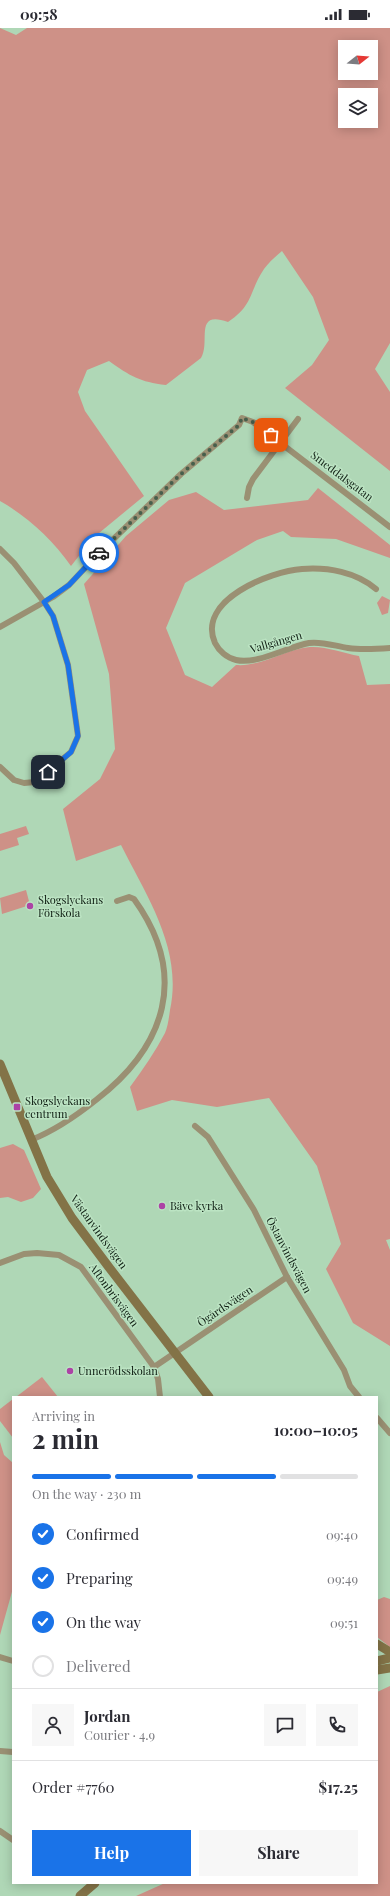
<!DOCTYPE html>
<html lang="en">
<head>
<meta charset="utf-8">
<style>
  body { margin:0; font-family:"Playfair Display",serif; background:#f7f7f7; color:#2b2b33; height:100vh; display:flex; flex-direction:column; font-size:15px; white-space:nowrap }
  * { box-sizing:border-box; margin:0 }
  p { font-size:13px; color:#7c7c81 }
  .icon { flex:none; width:22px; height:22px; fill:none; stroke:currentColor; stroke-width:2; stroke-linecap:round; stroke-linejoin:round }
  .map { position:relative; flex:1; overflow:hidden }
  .side { position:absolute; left:12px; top:1368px; width:366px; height:488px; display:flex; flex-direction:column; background:#fff; border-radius:0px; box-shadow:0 2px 10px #0003 }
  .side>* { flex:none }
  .needle { width:26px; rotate:73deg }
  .buttons { position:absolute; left:338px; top:12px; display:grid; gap:8px }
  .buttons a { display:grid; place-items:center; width:40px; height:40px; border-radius:0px; background:#fff; box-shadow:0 2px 10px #0003; font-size:20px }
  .pin { position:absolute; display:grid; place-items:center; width:34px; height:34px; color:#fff; margin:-17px; border-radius:8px; box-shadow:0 2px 6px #0006 }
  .courier { position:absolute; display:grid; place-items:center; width:40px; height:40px; margin:-20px; border:3px solid #1a73e8; border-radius:50%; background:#fff; color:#222; box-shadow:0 1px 5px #0007 }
  .headline em { font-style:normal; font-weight:700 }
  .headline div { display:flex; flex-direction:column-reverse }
  .headline { display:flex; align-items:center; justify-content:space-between; height:68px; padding:0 20px }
  h1 { font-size:26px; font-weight:700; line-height:30px }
  .bar { display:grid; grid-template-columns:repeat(4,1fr); gap:6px 4px; align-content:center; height:48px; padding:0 20px }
  .bar i { height:5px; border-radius:3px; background:#e1e1e2 }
  .bar .active { background:#1a73e8 }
  .bar p { grid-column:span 4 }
  .line { display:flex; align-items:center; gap:10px; padding:0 20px; border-top:1px solid #e1e1e2 }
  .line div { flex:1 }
  .round { display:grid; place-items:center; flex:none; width:42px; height:42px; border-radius:0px; background:#f7f7f7 }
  ol { padding:0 20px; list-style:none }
  li { display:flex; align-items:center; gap:12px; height:44px }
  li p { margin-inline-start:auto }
  li .icon { padding:4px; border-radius:50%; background:#1a73e8; color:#fff; stroke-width:4 }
  li:last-child { color:#7c7c81 }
  li i { width:22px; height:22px; border:2px solid #e1e1e2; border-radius:50% }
  .button { display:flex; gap:8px; margin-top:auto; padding:8px 20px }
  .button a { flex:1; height:46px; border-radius:0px; background:#1a73e8; color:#fff; font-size:16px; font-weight:700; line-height:46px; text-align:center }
  .button a+a { background:#f7f7f7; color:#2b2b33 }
  .status { display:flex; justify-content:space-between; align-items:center; height:28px; padding:0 20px; background:#fff; direction:ltr }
  .status svg { height:11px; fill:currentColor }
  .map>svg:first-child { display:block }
</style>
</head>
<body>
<div class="status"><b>09:58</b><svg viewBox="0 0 49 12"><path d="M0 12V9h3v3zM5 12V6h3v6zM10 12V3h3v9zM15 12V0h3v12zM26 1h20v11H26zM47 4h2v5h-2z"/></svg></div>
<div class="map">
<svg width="390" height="1868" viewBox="0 0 390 1868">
  <rect width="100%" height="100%" fill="#afd7b6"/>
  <!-- green -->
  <g fill="#ce9187" fill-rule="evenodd">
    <path d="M0 0 16 7 27 0H390V315L375 341 390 364V443L285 360 312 337 329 312 313 269 282 223C276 228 269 234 264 241 249 263 254 277 228 294 193 282 211 314 201 330L166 357C140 354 130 348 109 333L87 342 78 364 85 383 144 468 93 510 71 538C52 511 28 489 0 473ZM345 19H371V45H345ZM345 67H371V93H345Z"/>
    <path d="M318 460 390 517V530L336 511 291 509 283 503 257 512 185 555 166 600 185 647 212 659 236 637C262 639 285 621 310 619 325 618 344 625 359 628L367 657 390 656V1211L386 1212 390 1222V1318L353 1295 326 1241 341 1216 317 1138 269 1070 217 1079 172 1072 137 1083 130 1059C143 1041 155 1024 165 1005 168 998 169 989 170 982 183 921 147 869 121 817L76 833 63 781 100 751 115 721 109 646 84 556 126 508 169 472 196 464 224 482 308 472Z"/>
    <path d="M382 568 390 572 388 585 382 587 377 575Z"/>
    <path d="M26 798 29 806 17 810 19 817 0 823V806Z"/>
    <path d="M26 862 30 877 2 886 0 870Z"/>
    <path d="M13 1116 24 1122 41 1161 33 1170 21 1174 8 1169 0 1170V1120Z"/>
    <path d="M42 1349 58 1369H16Z"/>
    <path d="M13 1371V1410L0 1393V1381Z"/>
    <path d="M0 1414 4 1427 13 1435V1560L0 1607Z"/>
    <path d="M384 1569 390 1571V1619L377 1609V1572Z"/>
    <path d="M390 1658V1868H136L165 1855H377V1664Z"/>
  </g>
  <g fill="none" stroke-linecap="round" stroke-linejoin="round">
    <!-- street -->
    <g stroke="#9a9073" stroke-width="6">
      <path d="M247 470 249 459 253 451 298 391"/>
      <path d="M0 521 14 535 44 574 53 588 68 637 78 708 71 724 35 754 24 755 14 752 0 739"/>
      <path d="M376 561C356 544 328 539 302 541 271 543 196 572 215 615 219 623 227 630 236 632 257 637 287 619 309 615 321 613 335 618 348 620 362 622 376 621 390 620"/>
      <path d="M0 599 53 569 69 557 100 524 181 446 239 397 242 390 253 394 390 499"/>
      <path d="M195 1098 208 1109 254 1182 287 1249 344 1342 350 1358 359 1369"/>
      <path d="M31 1112C56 1102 76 1088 96 1072 166 1018 189 947 134 871L129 869 117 873"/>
      <path d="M0 1235 24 1226 37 1225 59 1227 81 1239 154 1339 158 1351 160 1369"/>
      <path d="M154 1339 287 1249"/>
      <path d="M377 1390 390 1405"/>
      <path d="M0 1629 13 1633"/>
      <path d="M0 1723 13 1724"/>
      <path d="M0 1803 13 1812"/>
    </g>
    <!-- secondary -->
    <g stroke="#837347" stroke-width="9">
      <path d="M0 1036 47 1149 58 1167 72 1190 108 1238 209 1369"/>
      <path d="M377 1616 390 1624"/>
      <path d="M377 1633 390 1630"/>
      <path d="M377 1642 390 1640"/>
      <path d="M80 1868 95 1855"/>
    </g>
  </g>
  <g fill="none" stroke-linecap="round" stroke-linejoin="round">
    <!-- done -->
    <path stroke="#475f4c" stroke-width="4" stroke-dasharray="0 7.2" d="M99 525 181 446 239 397 242 390 253 394 271 407"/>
    <!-- route -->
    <path stroke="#1a73e8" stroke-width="5" d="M48 744 71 724 78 708 68 637 53 588 44 574 69 557 99 525"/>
  </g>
  <!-- markers -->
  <g fill="#ac43a5" stroke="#bce4c3" stroke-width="1.5">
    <circle cx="30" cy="878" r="4"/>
    <rect x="13" y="1075" width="8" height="8" rx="2"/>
    <circle cx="162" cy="1178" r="4"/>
    <circle cx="70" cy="1343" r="4"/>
  </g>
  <g text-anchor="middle" stroke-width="3" stroke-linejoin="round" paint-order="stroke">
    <!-- street labels -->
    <g font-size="11" fill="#0f1e13" stroke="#bce4c3">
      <text transform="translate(342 448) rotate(37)" y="4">Smeddalsgatan</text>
      <text transform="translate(276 614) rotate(-16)" y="4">Vallgången</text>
      <text transform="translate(99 1204) rotate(54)" y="4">Västanvindsvägen</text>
      <text transform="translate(289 1227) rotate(62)" y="4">Östanvindsvägen</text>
      <text transform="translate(114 1267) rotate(54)" y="4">Aftonbrisvägen</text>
      <text transform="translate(225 1278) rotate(-34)" y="4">Ögårdsvägen</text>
    </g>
    <!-- poi labels -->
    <g font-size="11" fill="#0f1e13" stroke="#bce4c3" text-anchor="start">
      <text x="38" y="876">Skogslyckans<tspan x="38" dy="13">Förskola</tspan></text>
      <text x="25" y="1077">Skogslyckans<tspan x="25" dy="13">centrum</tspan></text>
      <text x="170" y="1182">Bäve kyrka</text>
      <text x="78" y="1347">Unnerödsskolan</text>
    </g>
  </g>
</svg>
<div class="buttons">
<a><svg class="needle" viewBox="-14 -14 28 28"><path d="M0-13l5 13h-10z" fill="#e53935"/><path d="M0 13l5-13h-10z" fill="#7c7c81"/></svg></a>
<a><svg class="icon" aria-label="layers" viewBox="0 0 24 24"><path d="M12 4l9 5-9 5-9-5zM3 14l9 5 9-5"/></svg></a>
</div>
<div class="pin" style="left:271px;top:407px;background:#ea580c"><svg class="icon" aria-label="bag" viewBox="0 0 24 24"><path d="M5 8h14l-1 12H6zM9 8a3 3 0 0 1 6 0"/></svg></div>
<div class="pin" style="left:48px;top:744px;background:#1f2937"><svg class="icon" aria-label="home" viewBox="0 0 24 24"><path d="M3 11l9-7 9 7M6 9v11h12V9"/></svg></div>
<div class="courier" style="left:99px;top:525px"><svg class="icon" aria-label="car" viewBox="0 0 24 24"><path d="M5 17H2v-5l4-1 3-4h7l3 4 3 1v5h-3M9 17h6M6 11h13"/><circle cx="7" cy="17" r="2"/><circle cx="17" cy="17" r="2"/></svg></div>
<section class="side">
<div class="headline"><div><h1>2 min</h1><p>Arriving in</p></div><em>10:00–10:05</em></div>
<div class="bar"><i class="active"></i><i class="active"></i><i class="active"></i><i></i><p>On the way · 230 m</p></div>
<ol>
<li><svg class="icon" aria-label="check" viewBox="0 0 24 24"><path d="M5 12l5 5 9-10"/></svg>Confirmed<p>09:40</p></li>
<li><svg class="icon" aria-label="check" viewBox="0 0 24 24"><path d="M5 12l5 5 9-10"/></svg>Preparing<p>09:49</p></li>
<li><svg class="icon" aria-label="check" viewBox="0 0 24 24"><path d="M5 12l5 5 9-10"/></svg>On the way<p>09:51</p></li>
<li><i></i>Delivered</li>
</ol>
<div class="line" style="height:72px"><a class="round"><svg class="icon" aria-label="person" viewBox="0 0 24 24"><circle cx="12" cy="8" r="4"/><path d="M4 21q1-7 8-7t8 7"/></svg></a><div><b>Jordan</b><p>Courier · 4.9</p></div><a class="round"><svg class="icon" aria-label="chat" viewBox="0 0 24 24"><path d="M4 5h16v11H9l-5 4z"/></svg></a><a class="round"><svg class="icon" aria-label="phone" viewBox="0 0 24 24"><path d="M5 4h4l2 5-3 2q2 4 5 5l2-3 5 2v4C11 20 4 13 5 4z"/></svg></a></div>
<div class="line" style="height:52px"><div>Order #7760</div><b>$17.25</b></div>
<div class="button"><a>Help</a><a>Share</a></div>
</section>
</div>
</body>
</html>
